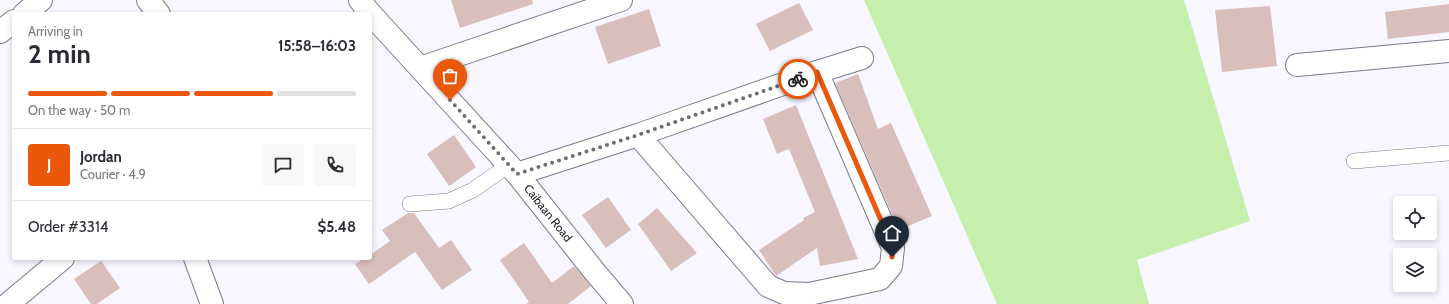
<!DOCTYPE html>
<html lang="en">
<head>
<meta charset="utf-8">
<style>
  body { margin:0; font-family:Cabin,sans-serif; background:#f7f7f7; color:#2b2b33; height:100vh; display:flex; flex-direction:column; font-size:15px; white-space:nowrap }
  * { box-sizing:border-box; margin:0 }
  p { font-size:13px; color:#7c7c81 }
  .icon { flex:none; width:22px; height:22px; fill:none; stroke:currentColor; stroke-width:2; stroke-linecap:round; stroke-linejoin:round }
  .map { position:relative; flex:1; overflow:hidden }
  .side { position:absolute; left:12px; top:12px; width:360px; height:248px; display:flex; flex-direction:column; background:#fff; border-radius:4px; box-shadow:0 2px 6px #0003 }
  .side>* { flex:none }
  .fabs { position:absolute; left:1393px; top:196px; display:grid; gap:8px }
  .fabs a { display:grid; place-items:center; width:44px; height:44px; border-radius:4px; background:#fff; box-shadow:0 2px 6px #0003; font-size:20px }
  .pin { position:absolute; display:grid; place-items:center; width:34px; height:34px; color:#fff; margin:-41px -17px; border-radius:50% 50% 50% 0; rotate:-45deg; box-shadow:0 0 4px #0007 }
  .pin .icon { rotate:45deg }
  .courier { position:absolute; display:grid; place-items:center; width:40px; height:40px; margin:-20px; border:3px solid #ea580c; border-radius:50%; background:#fff; color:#222; box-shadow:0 1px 5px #0007 }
  .overview em { font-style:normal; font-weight:800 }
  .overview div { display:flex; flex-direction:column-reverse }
  .overview { display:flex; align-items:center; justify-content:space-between; height:68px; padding:0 16px }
  h1 { font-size:26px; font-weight:800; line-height:30px }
  .bar { display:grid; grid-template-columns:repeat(4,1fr); gap:6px 4px; align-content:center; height:48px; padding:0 16px }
  .bar i { height:5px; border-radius:3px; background:#e1e1e2 }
  .bar .on { background:#ea580c }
  .bar p { grid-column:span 4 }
  .line { display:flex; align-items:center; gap:10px; padding:0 16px; border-top:1px solid #e1e1e2 }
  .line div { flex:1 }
  .round { display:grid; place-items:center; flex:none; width:42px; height:42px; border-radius:4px; background:#f7f7f7 }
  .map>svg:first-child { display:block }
</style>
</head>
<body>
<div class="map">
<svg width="1449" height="304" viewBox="0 0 1449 304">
  <rect width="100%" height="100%" fill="#f8f6ff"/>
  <!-- green -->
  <path fill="#c6efae" d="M864 0H1184L1250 221 1137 260 1149 304H997Z"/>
  <!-- building -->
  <g fill="#d9bfbc">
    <path d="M451 0H532L533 4 460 28Z"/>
    <path d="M799 3 813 30 770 51 756 24Z"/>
    <path d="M1449 4V32L1388 39 1385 12Z"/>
    <path d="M1270 6 1277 66 1222 72 1215 10Z"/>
    <path d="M649 9 661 46 608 64 595 27Z"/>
    <path d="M858 74 878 129 891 123 932 216 899 230 835 83Z"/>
    <path d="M796 105 858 259 820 266 817 248 776 276 759 250 804 220 803 218 815 212 789 149 777 154 763 119Z"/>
    <path d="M454 135 476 167 449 186 427 154Z"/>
    <path d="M608 197 631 230 606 248 582 215Z"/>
    <path d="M657 208 697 253 671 271 638 224Z"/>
    <path d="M408 213H414L439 248 451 240 472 270 442 290 415 252 369 284 355 264 365 258H370V255L390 241 382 230Z"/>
    <path d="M524 243 552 283 574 266 591 286 568 304H526L529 302 500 260Z"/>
    <path d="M101 261 120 288 97 304H91L74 279Z"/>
  </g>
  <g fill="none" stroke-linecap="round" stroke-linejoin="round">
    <defs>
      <g id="service">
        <path d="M1354 161 1449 153"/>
        <path d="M410 204 449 201 473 190 509 165"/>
      </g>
      <g id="minor">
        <path d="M148 0 159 14"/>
        <path d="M24 14 41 0"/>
        <path id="s1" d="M365 14 368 11 517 174 594 271 622 304"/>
        <path d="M0 32 14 21"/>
        <path d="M1297 65 1449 51"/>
        <path d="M420 68 621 0"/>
        <path d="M638 135 768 286 784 293 809 294 880 279 891 266 893 248 817 72"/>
        <path d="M517 174 638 135 817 72 862 58"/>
        <path d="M195 258 212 304"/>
        <path d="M8 304 63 258"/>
      </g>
      <path id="tertiary" d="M360 0 368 11"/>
    </defs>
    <!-- service casing -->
    <use href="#service" stroke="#7e788c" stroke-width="16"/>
    <!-- minor casing -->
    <use href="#minor" stroke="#7e788c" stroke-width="24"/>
    <!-- tertiary casing -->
    <use href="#tertiary" stroke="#7e788c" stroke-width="24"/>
    <!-- service -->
    <use href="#service" stroke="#fff" stroke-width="15"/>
    <!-- minor -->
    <use href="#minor" stroke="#fff" stroke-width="22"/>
    <!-- tertiary -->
    <use href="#tertiary" stroke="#fff" stroke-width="22"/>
  </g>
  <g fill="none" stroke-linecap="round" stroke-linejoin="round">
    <!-- done -->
    <path stroke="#6f6d75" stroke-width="4" stroke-dasharray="0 7.2" d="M450 100 517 174 638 135 798 79"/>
    <!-- route -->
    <path stroke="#ea580c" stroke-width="5" d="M798 79 817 72 893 248 892 257"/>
  </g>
  <g text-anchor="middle" stroke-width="3" stroke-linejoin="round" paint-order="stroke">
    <!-- street labels -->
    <g font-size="12" fill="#25232b" stroke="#f8f6ff">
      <text dy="4" stroke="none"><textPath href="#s1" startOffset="275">Caibaan Road</textPath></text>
    </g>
  </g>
</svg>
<div class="fabs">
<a><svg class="icon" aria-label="locate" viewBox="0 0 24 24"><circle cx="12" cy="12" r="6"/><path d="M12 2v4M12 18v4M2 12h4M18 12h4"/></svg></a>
<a><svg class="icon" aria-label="layers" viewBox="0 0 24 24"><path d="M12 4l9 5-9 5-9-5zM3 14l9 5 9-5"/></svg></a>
</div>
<div class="pin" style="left:450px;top:100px;background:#ea580c"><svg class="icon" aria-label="bag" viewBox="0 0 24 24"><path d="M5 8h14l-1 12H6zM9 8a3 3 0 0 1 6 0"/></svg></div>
<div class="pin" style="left:892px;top:257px;background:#1f2937"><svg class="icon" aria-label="home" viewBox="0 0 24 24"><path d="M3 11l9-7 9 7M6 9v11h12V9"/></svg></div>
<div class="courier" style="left:798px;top:79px"><svg class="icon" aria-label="bike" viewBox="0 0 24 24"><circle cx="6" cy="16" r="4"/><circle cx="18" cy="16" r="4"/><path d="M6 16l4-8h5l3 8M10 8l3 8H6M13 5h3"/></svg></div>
<section class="side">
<div class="overview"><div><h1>2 min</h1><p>Arriving in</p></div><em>15:58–16:03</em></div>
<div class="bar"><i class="on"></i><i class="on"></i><i class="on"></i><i></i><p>On the way · 50 m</p></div>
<div class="line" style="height:72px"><b class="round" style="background:#ea580c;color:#fff">J</b><div><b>Jordan</b><p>Courier · 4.9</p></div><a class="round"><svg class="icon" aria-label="chat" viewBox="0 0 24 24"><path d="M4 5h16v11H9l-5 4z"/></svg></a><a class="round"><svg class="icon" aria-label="phone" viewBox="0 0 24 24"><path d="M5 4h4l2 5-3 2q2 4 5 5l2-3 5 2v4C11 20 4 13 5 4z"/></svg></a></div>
<div class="line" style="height:52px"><div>Order #3314</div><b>$5.48</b></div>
</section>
</div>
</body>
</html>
